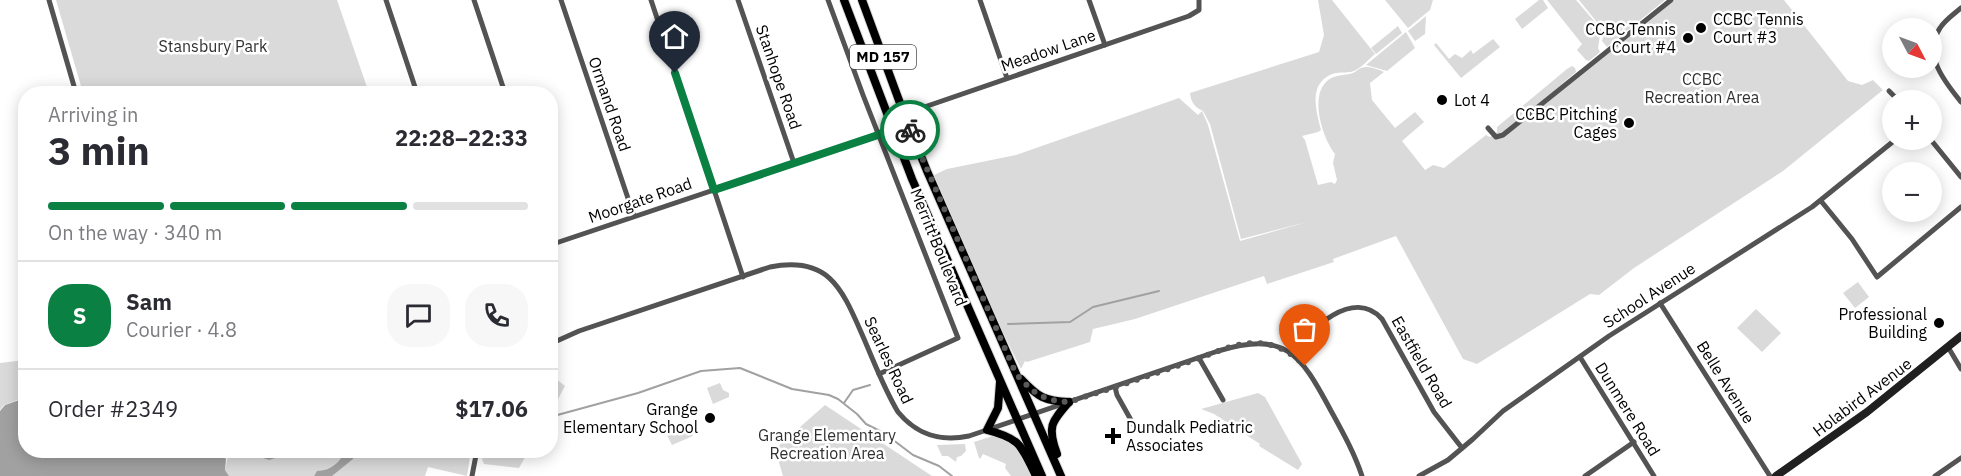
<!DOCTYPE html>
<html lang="en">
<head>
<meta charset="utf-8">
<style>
  body { margin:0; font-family:"IBM Plex Sans",sans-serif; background:#f7f7f7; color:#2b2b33; height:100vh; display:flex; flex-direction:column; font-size:22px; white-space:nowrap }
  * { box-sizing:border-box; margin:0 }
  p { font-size:20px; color:#7c7c81 }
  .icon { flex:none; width:33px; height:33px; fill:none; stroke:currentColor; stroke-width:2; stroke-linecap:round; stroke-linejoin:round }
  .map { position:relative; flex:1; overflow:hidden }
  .drawer { position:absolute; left:18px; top:86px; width:540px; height:372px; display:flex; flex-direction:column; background:#fff; border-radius:24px; box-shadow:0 3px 15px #0003 }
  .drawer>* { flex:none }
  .needle { width:39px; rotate:131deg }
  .buttons { position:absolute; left:1882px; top:18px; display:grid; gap:12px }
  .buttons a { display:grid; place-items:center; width:60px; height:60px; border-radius:50%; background:#fff; box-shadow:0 3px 15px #0003; font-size:30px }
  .pin { position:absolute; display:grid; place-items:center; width:51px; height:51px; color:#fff; margin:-62px -26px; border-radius:50% 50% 50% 0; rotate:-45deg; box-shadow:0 0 6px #0007 }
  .pin .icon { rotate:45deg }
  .courier { position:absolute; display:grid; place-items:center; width:60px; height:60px; margin:-30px; border:4px solid #0b8043; border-radius:50%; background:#fff; color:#222; box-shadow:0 2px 8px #0007 }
  .overview em { font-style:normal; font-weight:700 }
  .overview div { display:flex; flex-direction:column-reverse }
  .overview { display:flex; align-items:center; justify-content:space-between; height:102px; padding:0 30px }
  h1 { font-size:39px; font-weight:700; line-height:45px }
  .bar { display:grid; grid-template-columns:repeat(4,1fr); gap:9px 6px; align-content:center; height:72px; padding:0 30px }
  .bar i { height:8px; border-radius:4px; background:#e1e1e2 }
  .bar .current { background:#0b8043 }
  .bar p { grid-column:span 4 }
  .line { display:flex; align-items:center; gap:15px; padding:0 30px; border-top:2px solid #e1e1e2 }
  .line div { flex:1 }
  .round { display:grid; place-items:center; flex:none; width:63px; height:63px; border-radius:24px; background:#f7f7f7 }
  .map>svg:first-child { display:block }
</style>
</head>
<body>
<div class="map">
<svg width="1961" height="476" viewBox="0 0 1961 476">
  <rect width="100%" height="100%" fill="#fff"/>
  <!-- green -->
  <g fill="#dadada">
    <path d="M56 0H337L369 93H83Z"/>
    <path d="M1318 0H1332L1375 54C1369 59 1363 66 1356 70 1349 74 1340 71 1332 74 1308 84 1316 110 1321 130L1318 132 1302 136 1305 140 1318 185 1331 182 1335 184 1337 180 1333 163 1335 154C1323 139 1309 97 1327 81 1335 74 1344 76 1353 73 1356 72 1358 69 1361 68 1369 65 1377 69 1384 72L1370 83 1372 100 1395 128 1415 112 1424 122 1402 141 1425 170 1433 165 1444 168 1486 135 1490 137 1497 132V127L1567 69 1572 66 1575 68 1576 72 1559 86 1675 0H1784L1848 81 1862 85 1873 80 1883 90 1783 171 1634 268 1599 295 1590 294 1477 364 1463 359 1396 236 1333 259 1334 262 1267 284 1264 276 1135 319 1093 329 1090 342 1027 362 1025 361 1021 369 992 310 934 175 947 169 1016 155 1179 98 1198 115 1202 111 1208 125 1240 241 1307 222 1241 239 1210 124 1203 111C1195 107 1191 103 1190 93L1319 52 1324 35Z"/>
    <path d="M1385 0H1433L1430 10 1408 28Z"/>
    <path d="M1539 0H1543L1548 8 1522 29 1515 19Z"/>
    <path d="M1547 0H1576L1601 29 1598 48 1600 52 1589 61 1586 60 1577 50 1582 44Z"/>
    <path d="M1579 0H1665L1607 47 1602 41 1606 28 1600 26Z"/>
    <path d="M1426 16 1425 34 1415 41 1408 31Z"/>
    <path d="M1398 26 1402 33 1376 54 1371 48Z"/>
    <path d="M1406 32 1415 48 1387 71 1366 65Z"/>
    <path d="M1493 39 1500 47 1461 78 1434 45 1436 43 1449 59 1455 54 1462 58 1471 50 1473 54Z"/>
    <path d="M1858 282 1869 297 1855 308 1843 293Z"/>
    <path d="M1756 309 1781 333 1762 352 1737 328Z"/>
    <path d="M25 360V397L4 405 0 410V363Z"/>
    <path d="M551 375 565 386 551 412Z"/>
    <path d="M720 383 723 390 729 393V397L713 404 707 388Z"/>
    <path d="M1258 393 1265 397 1302 464 1298 470 1259 446 1260 444 1214 414 1201 409Z"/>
    <path d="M825 405 932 476H783L775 449Z"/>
    <path d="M690 427 693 436 672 445 667 435Z"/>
    <path d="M996 435 1015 443 1033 476H1011L1005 468 1006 464 983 454 980 459 979 458 974 442Z"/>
    <path d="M965 444 966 451 961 456 957 457 956 462 948 456H942L937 445Z"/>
    <path d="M212 450H346C340 462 331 471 317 472L314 476H229L225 470 228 456 219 451Z"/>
    <path d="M355 450H471L467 476 428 467 425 476H332L352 459Z"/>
    <path d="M486 450H529L519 468 484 464 482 459Z"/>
  </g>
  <!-- water -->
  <g fill="#a1a1a1">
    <path d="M25 398 26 450 219 451 226 459 225 470 229 476H0V411L5 405Z"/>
    <path d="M239 450H300L269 460Z"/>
    <path d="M346 450H355L353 459 332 476H314L317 471C331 471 340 462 346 450Z"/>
  </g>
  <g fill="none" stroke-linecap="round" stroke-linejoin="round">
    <!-- stream -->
    <g stroke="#a1a1a1" stroke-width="2">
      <path d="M1008 324 1070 322 1093 307 1159 291"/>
      <path d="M844 403 853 390 870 385"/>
      <path d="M550 417 638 393 701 371 740 368 792 389 829 395 838 399 857 414 866 424 884 433 913 455 939 466 952 476"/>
    </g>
    <defs>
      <g id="primary">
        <path d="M844 0 912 179 1042 476"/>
        <path d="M862 0 904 114 927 171 1061 476"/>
        <path d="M1021 379C1038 397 1044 401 1069 402"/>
        <path d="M1000 382 998 408 987 430C1022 439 1021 446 1036 476"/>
        <path d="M1057 454C1047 427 1051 422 1069 402"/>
      </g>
    </defs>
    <!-- primary casing -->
    <use href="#primary" stroke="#dbdbdb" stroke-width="10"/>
    <!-- minor -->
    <g stroke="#535353" stroke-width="5">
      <path d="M49 0 76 93"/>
      <path d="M386 0 417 93"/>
      <path d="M474 0 505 93"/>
      <path d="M561 0 634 216"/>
      <path d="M651 0 743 277"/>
      <path d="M738 0 794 163"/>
      <path d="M828 0 863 95 958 338 879 374"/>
      <path d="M980 0 1007 78"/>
      <path d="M1089 0 1105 45"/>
      <path d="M1961 8C1954 14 1945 20 1940 28 1922 55 1945 82 1961 102"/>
      <path d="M1889 91 1898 100"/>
      <path d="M1488 128 1496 137 1503 135 1671 0"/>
      <path d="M1931 140 1961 177"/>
      <path d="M1821 201 1852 239 1877 277 1961 207"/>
      <path d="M550 231 555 244"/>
      <path d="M550 245 878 135 891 128 904 114 1189 16 1199 10V0"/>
      <path d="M1660 303 1770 476"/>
      <path d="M550 344 579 331 770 267C827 256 841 286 861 332 873 359 883 387 898 412 917 435 940 442 969 436L1218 351C1285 331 1300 353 1330 409 1342 431 1354 452 1362 476"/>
      <path d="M1948 347 1961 369"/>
      <path d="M1293 354C1309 329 1354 287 1382 319L1434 412 1462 448"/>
      <path d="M1580 357 1654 476"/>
      <path d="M1199 358 1223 400"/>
      <path d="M1115 387 1117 395 1136 429"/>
      <path d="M472 476 477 450"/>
      <path d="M1419 476 1448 460 1473 439 1503 411 1609 336 1812 207 1895 140"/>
      <path d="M1585 476 1634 442"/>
      <path d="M1935 476 1961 458"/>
    </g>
    <!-- secondary -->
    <path stroke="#202020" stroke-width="8" d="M1776 476 1867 412 1961 336"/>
    <!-- primary -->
    <use href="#primary" stroke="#000" stroke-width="8"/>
  </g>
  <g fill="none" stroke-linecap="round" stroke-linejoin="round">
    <!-- done -->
    <path stroke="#595959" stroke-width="6" stroke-dasharray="0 10.8" d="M910 130 1016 374C1035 394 1041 400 1069 402 1112 388 1155 374 1197 359 1216 352 1235 343 1255 343 1275 343 1291 352 1305 366"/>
    <!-- route -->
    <path stroke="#0b8043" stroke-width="8" d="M675 73 714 190 878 135 891 128 904 114 910 130"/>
  </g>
  <!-- markers -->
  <g fill="#000" stroke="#fff" stroke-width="2">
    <circle cx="1701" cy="28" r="6"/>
    <circle cx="1688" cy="38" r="6"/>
    <circle cx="1442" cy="100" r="6"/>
    <circle cx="1629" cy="123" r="6"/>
    <circle cx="1939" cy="323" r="6"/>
    <circle cx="710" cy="418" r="6"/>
    <path d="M1110 427h6v6h6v6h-6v6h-6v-6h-6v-6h6z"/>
  </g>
  <g text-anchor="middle" stroke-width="5" stroke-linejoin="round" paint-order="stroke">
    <!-- shield labels -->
    <rect fill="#fff" stroke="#4c4c4c" stroke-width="1.5" x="850" y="45" width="66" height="24" rx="4.5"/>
    <g font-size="15" font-weight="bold" fill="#000">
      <text x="883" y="62">MD 157</text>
    </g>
    <!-- poi labels -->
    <g font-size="16" fill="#000" stroke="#fff" text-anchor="end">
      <text x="1713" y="25" text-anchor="start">CCBC Tennis<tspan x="1713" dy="18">Court #3</tspan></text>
      <text x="1676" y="35">CCBC Tennis<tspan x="1676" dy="18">Court #4</tspan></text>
      <text x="1454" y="106" text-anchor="start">Lot 4</text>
      <text x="1617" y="120">CCBC Pitching<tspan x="1617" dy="18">Cages</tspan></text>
      <text x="1927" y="320">Professional<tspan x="1927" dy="18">Building</tspan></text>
      <text x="698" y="415">Grange<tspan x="698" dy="18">Elementary School</tspan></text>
      <text x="1126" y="433" text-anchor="start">Dundalk Pediatric<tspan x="1126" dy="18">Associates</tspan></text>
    </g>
    <!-- park labels -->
    <g font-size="16" fill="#313131" stroke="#fff">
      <text x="213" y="52">Stansbury Park</text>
      <text x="1702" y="85">CCBC<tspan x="1702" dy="18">Recreation Area</tspan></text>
      <text x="827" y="441">Grange Elementary<tspan x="827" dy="18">Recreation Area</tspan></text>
    </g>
    <!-- street labels -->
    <g font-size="16" fill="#000" stroke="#fff">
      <text transform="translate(1048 50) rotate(-19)" y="6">Meadow Lane</text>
      <text transform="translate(779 77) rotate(71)" y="6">Stanhope Road</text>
      <text transform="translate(610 104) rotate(71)" y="6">Ormand Road</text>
      <text transform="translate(640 200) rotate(-19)" y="6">Moorgate Road</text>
      <text transform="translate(939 247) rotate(68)" y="6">Merritt Boulevard</text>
      <text transform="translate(1649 295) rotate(-33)" y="6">School Avenue</text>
      <text transform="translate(889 360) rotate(65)" y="6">Searles Road</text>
      <text transform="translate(1422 362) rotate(60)" y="6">Eastfield Road</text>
      <text transform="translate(1726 382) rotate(58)" y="6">Belle Avenue</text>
      <text transform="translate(1862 397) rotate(-37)" y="6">Holabird Avenue</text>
      <text transform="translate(1628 409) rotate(58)" y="6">Dunmere Road</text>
    </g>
  </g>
</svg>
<div class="buttons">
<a><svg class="needle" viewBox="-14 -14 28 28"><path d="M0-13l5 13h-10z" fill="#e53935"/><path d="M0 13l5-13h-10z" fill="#7c7c81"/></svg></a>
<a>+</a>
<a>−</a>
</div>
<div class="pin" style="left:1305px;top:366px;background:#ea580c"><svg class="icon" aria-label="bag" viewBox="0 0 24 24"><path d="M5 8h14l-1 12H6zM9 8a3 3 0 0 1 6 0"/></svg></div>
<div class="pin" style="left:675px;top:73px;background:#1f2937"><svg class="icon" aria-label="home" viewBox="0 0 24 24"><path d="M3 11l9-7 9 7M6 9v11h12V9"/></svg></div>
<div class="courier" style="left:910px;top:130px"><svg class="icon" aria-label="bike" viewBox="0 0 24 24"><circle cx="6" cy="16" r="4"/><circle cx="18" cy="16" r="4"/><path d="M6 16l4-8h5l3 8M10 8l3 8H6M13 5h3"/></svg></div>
<section class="drawer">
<div class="overview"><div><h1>3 min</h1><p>Arriving in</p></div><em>22:28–22:33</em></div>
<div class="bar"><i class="current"></i><i class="current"></i><i class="current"></i><i></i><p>On the way · 340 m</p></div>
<div class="line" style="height:108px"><b class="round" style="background:#0b8043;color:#fff">S</b><div><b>Sam</b><p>Courier · 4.8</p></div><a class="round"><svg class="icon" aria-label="chat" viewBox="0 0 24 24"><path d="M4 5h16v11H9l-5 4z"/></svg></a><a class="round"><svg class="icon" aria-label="phone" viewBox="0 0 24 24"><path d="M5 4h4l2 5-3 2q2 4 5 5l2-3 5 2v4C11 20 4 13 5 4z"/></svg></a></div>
<div class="line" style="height:78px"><div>Order #2349</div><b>$17.06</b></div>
</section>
</div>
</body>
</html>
